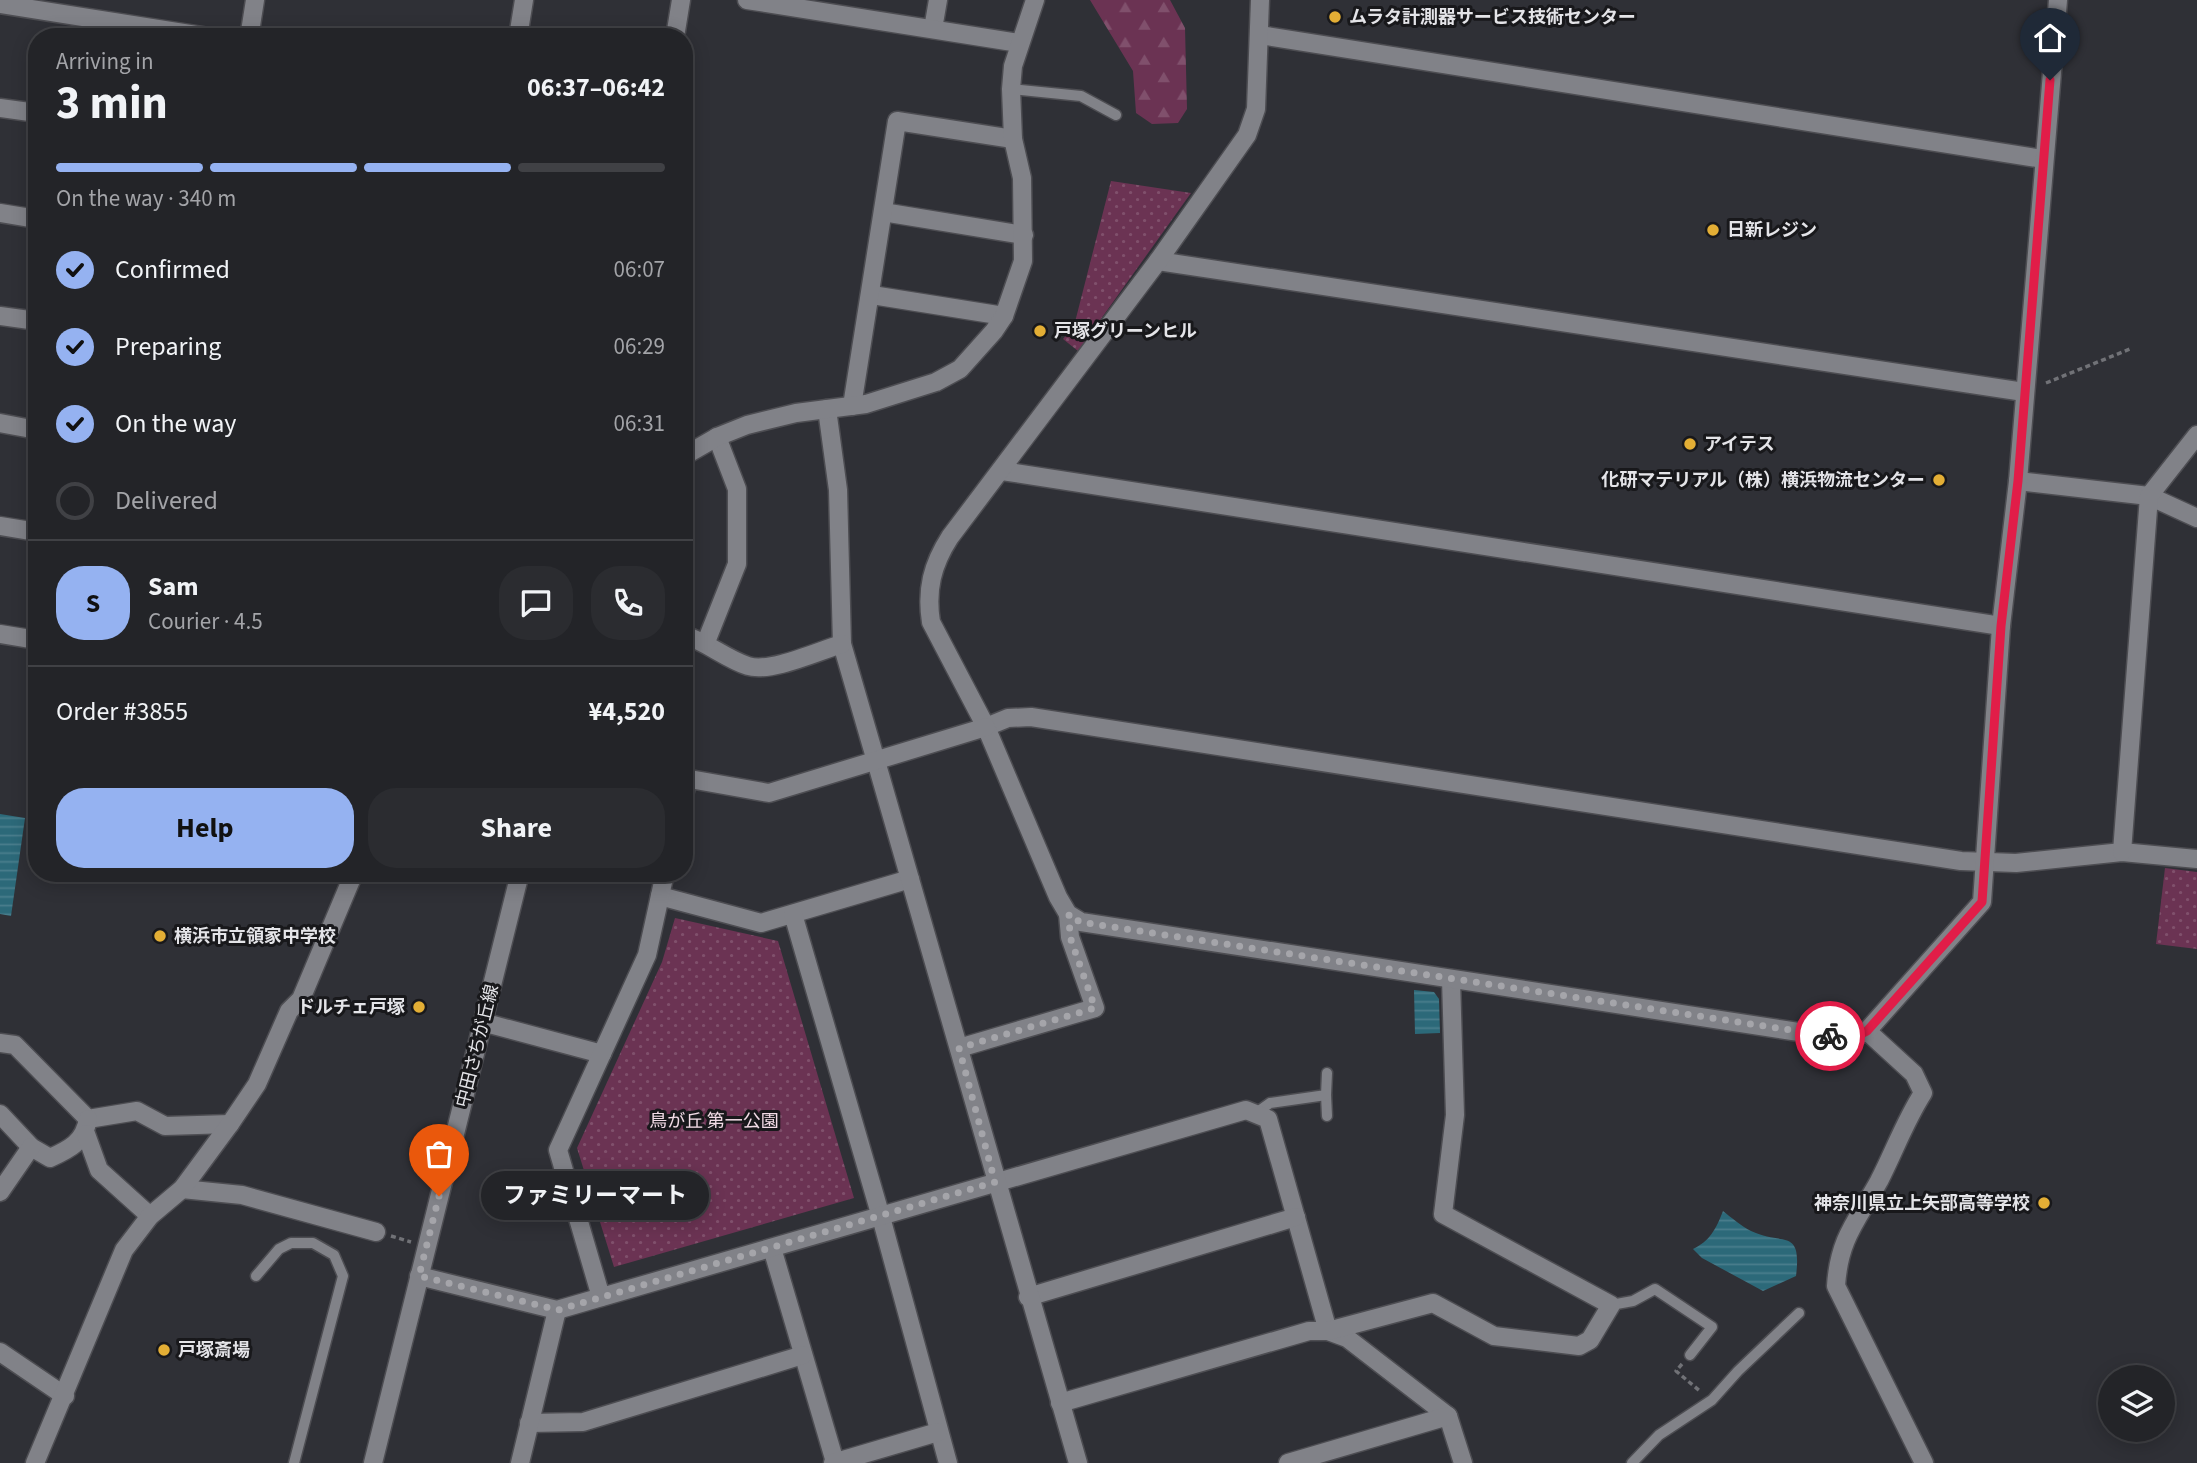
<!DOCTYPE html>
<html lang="en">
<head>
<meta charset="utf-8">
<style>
  body { margin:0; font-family:"Source Sans 3","Noto Sans JP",sans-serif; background:#2b2c30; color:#f1f3f6; height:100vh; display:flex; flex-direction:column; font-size:26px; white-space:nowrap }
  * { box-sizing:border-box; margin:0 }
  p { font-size:23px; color:#a3a4a8 }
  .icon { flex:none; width:38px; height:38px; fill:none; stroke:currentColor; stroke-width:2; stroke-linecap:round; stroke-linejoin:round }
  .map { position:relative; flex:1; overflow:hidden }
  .panel { position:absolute; left:28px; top:28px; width:665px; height:854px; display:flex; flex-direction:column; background:#232428; border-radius:28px; box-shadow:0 4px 18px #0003,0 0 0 2px #404145 }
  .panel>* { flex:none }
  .fabs { position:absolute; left:2098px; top:1365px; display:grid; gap:14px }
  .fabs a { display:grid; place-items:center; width:77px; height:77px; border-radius:50%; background:#232428; box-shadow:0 4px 18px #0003,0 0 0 2px #404145; font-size:35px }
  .pin { position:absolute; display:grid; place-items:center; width:60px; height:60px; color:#fff; margin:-72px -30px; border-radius:50% 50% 50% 0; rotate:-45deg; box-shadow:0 0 7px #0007 }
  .pin .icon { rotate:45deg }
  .courier { position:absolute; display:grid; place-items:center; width:70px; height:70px; margin:-35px; border:5px solid #e11d48; border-radius:50%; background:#fff; color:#222; box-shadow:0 2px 9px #0007 }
  .bubble { position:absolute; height:49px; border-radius:24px; background:#232428; box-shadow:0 4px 18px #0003,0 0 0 2px #404145; font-size:23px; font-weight:700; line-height:49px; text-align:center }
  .overview em { font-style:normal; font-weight:700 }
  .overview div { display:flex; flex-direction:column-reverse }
  .overview { display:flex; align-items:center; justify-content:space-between; height:119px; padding:0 28px }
  h1 { font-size:46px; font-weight:700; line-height:52px }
  .bar { display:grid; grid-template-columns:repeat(4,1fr); gap:10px 7px; align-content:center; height:84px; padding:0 28px }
  .bar i { height:9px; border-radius:5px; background:#404145 }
  .bar .current { background:#95b2f1 }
  .bar p { grid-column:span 4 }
  .line { display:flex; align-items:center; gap:18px; padding:0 28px; border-top:2px solid #404145 }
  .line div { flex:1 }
  .round { display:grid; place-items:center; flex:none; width:74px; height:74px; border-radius:28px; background:#2b2c30 }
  ol { padding:0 28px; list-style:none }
  li { display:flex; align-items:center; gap:21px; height:77px }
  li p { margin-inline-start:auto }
  li .icon { padding:7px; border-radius:50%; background:#95b2f1; color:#111; stroke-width:4 }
  li:last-child { color:#a3a4a8 }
  li i { width:38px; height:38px; border:4px solid #404145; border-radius:50% }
  .primary-button { display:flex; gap:14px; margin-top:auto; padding:14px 28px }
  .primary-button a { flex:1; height:80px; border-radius:28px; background:#95b2f1; color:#111; font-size:28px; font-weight:700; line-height:80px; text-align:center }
  .primary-button a+a { background:#2b2c30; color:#f1f3f6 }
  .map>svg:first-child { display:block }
</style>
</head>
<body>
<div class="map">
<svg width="2197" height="1463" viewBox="0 0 2197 1463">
  <defs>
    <pattern id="forest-firs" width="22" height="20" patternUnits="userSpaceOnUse" patternTransform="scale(1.75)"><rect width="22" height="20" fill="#6b3353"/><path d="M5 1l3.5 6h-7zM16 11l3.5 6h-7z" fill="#80506c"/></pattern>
    <pattern id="park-dots" width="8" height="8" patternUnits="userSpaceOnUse" patternTransform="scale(1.75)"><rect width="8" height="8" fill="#6b3353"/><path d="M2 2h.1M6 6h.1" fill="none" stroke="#80506c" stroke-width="1.8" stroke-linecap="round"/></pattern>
    <pattern id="water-rules" width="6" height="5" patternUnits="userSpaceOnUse" patternTransform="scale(1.75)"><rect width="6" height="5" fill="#2c6979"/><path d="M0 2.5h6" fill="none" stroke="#4a7e8c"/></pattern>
  </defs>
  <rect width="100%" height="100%" fill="#2f3036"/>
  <!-- forest -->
  <path fill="url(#forest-firs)" d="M1090 0H1170L1185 28 1187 109 1178 123 1152 124 1136 113 1133 71Z"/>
  <!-- park -->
  <g fill="url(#park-dots)">
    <path d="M1111 181 1191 193 1078 351 1063 339 1074 326Z"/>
    <path d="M2165 868 2197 872V949L2156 944Z"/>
    <path d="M675 918 778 941 854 1198 614 1267 577 1148 662 962Z"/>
  </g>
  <!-- water -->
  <g fill="url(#water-rules)">
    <path d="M0 814 25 818 11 916 0 914Z"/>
    <path d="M1414 990 1434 992 1439 999 1440 1033 1415 1034Z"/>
    <path d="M1723 1211C1732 1218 1741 1226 1751 1231 1783 1246 1802 1227 1796 1276L1763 1291 1702 1258 1693 1249C1710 1241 1716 1229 1723 1211Z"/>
  </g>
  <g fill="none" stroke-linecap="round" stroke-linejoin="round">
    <defs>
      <g id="lane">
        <path d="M1011 89 1081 96 1116 115"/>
        <path d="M1326 1095 1327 1116"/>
        <path d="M1256 1113 1270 1103 1326 1095 1327 1073"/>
        <path d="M256 1276 279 1249 291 1243H313L334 1255 343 1276 294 1463"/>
        <path d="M1611 1305 1633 1301 1655 1289 1712 1327 1690 1355"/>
        <path d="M1632 1463 1659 1435 1712 1400 1738 1371 1799 1313"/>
      </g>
      <g id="street">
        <path d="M0 4 209 37"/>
        <path d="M933 29 938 0"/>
        <path d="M1260 35 2043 159"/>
        <path d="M254 37 250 32 255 0"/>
        <path d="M0 108 37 113"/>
        <path d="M883 212 1024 235"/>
        <path d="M0 213 37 219"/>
        <path d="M1158 261 2024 392"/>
        <path d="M872 295 1004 316"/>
        <path d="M0 316 37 321"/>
        <path d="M852 406 897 121 1013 139"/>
        <path d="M827 409 838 490 842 644 876 761"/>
        <path d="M0 423 37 430"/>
        <path d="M1002 471 2001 626"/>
        <path d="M2018 481 2149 496 2197 518"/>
        <path d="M0 526 37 532"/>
        <path d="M684 635C707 642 726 659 748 666 771 673 818 651 842 644"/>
        <path d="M706 642 737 564V489L717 437"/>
        <path d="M986 727 1008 718 1031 717 1961 861 2016 863 2122 852 2197 859"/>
        <path d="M684 795 688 779"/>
        <path d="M2122 852 2149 496 2197 435"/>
        <path d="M660 896 761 923 910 879"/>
        <path d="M793 914 881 1217 948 1463"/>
        <path d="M482 1022 602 1054"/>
        <path d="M1867 1031 1914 1074 1923 1093C1905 1121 1894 1152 1879 1181 1857 1221 1839 1238 1836 1286L1924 1463"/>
        <path d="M0 1043 15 1045 88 1119 137 1111 165 1126 230 1124"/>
        <path d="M959 1048 1095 1008 1070 937 1068 914"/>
        <path d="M0 1114 31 1147 50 1158C70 1149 84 1142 88 1119"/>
        <path d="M86 1134 99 1170 150 1216"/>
        <path d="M182 1189 242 1195 376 1232"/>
        <path d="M0 1192 31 1147"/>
        <path d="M772 1248 835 1462"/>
        <path d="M419 1276 557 1310 1246 1110 1268 1119 1328 1331 1347 1338 1448 1416 1463 1463"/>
        <path d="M601 1297 558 1150 647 955 665 873"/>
        <path d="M1028 1297 1296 1217"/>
        <path d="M0 1352 65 1396"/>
        <path d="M1060 1403 1309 1331H1328L1433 1303 1494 1336 1579 1346 1590 1340 1611 1305 1443 1214 1455 1115 1451 979"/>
        <path d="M529 1423 583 1422 803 1355"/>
        <path d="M35 1463 124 1250 150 1216 182 1189 230 1124 257 1084 289 1011 301 999 354 873"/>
        <path d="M520 1463 557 1310"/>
        <path d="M833 1463 938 1432"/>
        <path d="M1288 1463 1448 1416"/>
      </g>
      <g id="secondary">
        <path d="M747 0 1019 43"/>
        <path d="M1260 0 1256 109 1247 135 1158 261 950 537C932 565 926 590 931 622L986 727 1058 897 1068 914 1081 922 1838 1038 1855 1037 1867 1031 1982 902 2001 626 2018 481 2058 0"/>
        <path d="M518 37 524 0"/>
        <path d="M675 37 681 0"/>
        <path d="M684 456 717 437 747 425 796 413 866 404 936 382 960 369 994 331 1004 316 1023 261 1022 178 1013 139 1011 89 1013 66 1035 0"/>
        <path d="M0 634 37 640"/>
        <path d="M876 761 1078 1463"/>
        <path d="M684 778 769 793 986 727"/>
        <path d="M373 1463 520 873"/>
      </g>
    </defs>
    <!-- lane casing -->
    <use href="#lane" stroke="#4d4d52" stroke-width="13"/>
    <!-- street casing -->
    <use href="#street" stroke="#4d4d52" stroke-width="21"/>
    <!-- secondary casing -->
    <use href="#secondary" stroke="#4d4d52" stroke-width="21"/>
    <!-- path -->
    <g stroke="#717277" stroke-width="3.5" stroke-dasharray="5 3.5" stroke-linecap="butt">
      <path d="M2046 383 2130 349"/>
      <path d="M391 1236 411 1242"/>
      <path d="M1682 1364 1676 1371 1701 1392"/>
    </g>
    <!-- lane -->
    <use href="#lane" stroke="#818288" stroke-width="10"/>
    <!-- street -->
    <use href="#street" stroke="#818288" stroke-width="18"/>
    <!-- secondary -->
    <use href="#secondary" stroke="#818288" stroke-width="18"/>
  </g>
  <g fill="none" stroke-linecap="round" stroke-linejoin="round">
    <!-- done -->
    <path stroke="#a5a5aa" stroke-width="7" stroke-dasharray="0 12.6" d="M439 1196 419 1276 558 1310 995 1182 959 1048 1095 1008 1070 937 1069 914 1080 922 1830 1036"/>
    <!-- route -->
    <path stroke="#e11d48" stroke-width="9" d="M1830 1036 1855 1037 1867 1031 1982 902 2001 626 2018 481 2050 80"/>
  </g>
  <!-- markers -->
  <g fill="#e3ae35" stroke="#18181b" stroke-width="2.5">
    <circle cx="1335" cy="17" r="7"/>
    <circle cx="1713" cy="230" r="7"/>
    <circle cx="1040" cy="331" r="7"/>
    <circle cx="1690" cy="444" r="7"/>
    <circle cx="1939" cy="480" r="7"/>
    <circle cx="160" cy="936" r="7"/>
    <circle cx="419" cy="1007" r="7"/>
    <circle cx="2044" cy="1203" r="7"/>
    <circle cx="164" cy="1350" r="7"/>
  </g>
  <g text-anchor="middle" stroke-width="6" stroke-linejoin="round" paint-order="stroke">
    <!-- poi labels -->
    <g font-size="18" font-weight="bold" fill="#e4e4e8" stroke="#18181b" text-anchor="start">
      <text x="1349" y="23">ムラタ計測器サービス技術センター</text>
      <text x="1727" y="236">日新レジン</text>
      <text x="1054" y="337">戸塚グリーンヒル</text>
      <text x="1704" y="450">アイテス</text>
      <text x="1925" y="486" text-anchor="end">化研マテリアル（株）横浜物流センター</text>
      <text x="174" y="942">横浜市立領家中学校</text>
      <text x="405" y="1013" text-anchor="end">ドルチェ戸塚</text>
      <text x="2030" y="1209" text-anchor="end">神奈川県立上矢部高等学校</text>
      <text x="178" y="1356">戸塚斎場</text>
    </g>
    <!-- street labels -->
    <g font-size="18" fill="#e4e4e8" stroke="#18181b">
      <text transform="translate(477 1046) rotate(-76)" y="6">中田さちが丘線</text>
    </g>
    <!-- park labels -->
    <g font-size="18" fill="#f2dbe6" stroke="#18181b">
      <text x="714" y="1127">鳥が丘 第一公園</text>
    </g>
  </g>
</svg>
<div class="fabs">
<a><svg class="icon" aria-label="layers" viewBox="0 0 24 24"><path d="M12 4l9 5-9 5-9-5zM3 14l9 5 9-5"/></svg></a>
</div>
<div class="pin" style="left:439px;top:1196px;background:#ea580c"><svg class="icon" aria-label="bag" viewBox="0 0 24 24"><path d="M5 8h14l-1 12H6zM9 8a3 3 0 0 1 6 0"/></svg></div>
<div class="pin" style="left:2050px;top:80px;background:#1f2937"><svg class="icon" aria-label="home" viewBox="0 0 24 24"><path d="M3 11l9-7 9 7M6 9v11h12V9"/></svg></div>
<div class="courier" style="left:1830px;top:1036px"><svg class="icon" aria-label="bike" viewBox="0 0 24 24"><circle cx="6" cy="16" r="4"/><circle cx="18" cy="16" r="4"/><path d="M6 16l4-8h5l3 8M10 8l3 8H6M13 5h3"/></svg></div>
<div class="bubble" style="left:481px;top:1171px;width:228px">ファミリーマート</div>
<section class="panel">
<div class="overview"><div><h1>3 min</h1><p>Arriving in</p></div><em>06:37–06:42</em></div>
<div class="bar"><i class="current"></i><i class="current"></i><i class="current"></i><i></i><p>On the way · 340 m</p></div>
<ol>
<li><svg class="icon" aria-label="check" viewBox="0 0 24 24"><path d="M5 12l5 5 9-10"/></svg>Confirmed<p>06:07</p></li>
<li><svg class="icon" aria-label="check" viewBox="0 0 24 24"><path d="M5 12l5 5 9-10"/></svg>Preparing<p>06:29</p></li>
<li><svg class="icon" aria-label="check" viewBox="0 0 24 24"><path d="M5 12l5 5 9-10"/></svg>On the way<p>06:31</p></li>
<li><i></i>Delivered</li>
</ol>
<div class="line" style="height:126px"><b class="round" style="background:#95b2f1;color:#111">S</b><div><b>Sam</b><p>Courier · 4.5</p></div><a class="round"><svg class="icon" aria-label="chat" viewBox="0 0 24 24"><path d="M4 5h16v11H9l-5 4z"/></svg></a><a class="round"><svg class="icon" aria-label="phone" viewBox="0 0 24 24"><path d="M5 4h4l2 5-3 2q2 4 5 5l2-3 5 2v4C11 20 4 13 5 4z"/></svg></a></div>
<div class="line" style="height:91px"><div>Order #3855</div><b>¥4,520</b></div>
<div class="primary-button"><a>Help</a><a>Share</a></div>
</section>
</div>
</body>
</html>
